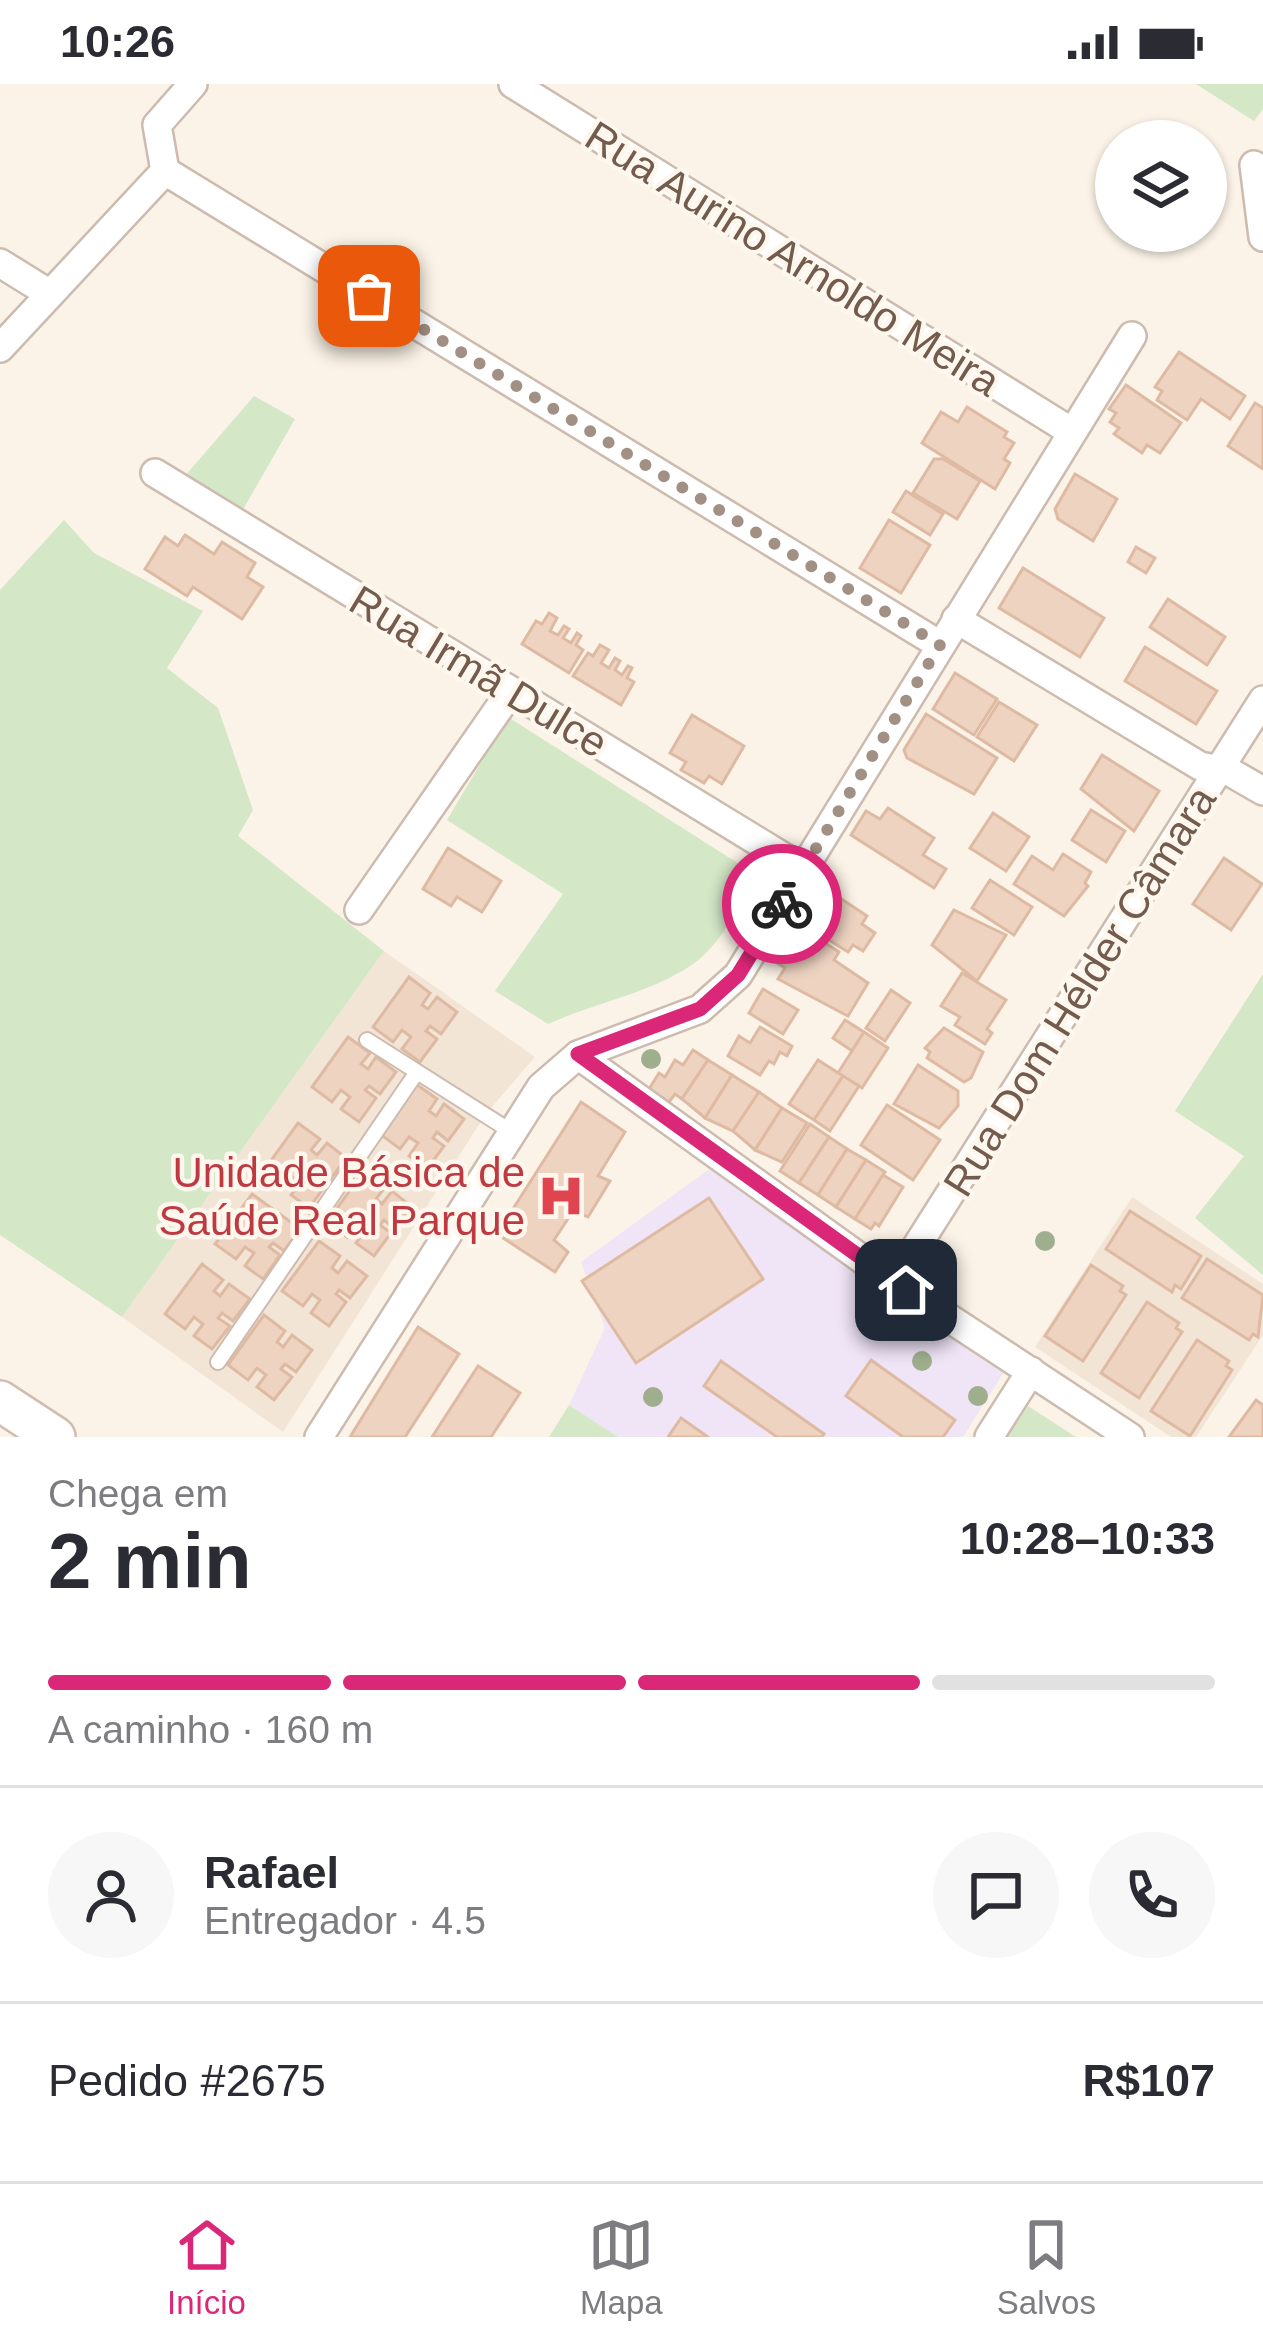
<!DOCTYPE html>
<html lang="pt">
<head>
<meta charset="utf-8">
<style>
  body { margin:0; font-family:Helvetica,sans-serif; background:#f7f7f7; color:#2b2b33; height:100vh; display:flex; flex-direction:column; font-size:45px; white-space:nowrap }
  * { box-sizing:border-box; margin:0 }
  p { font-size:39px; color:#7c7c81 }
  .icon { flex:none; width:66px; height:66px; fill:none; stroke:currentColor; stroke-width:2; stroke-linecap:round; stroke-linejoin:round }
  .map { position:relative; height:1353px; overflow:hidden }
  .sheet { display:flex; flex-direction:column; background:#fff; flex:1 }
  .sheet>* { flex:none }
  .fabs { position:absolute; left:1095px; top:36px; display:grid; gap:24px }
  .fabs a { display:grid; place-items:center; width:132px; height:132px; border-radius:50%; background:#fff; box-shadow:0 3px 9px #0004; font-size:60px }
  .pin { position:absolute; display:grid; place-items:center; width:102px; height:102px; color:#fff; margin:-51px; border-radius:24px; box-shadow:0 6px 18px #0006 }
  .courier { position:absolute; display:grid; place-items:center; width:120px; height:120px; margin:-60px; border:9px solid #db2777; border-radius:50%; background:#fff; color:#222; box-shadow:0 3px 15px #0007 }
  .overview em { font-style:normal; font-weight:700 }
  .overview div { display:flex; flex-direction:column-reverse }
  .overview { display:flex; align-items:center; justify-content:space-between; height:204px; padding:0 48px }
  h1 { font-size:78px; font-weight:700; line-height:90px }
  .bar { display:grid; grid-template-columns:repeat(4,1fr); gap:18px 12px; align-content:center; height:144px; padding:0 48px }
  .bar i { height:15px; border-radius:9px; background:#e1e1e2 }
  .bar .active { background:#db2777 }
  .bar p { grid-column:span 4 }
  .line { display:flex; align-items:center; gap:30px; padding:0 48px; border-top:3px solid #e1e1e2 }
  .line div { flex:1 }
  .round { display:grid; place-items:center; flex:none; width:126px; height:126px; border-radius:63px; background:#f7f7f7 }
  .status { display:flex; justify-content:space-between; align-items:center; height:84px; padding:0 60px; background:#fff; direction:ltr }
  .status svg { height:33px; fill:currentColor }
  .tab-bar { display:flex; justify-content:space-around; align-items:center; height:168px; border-top:3px solid #e1e1e2; background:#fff; font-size:33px; color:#7c7c81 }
  .tab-bar a { display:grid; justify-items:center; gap:6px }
  .tab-bar .active { color:#db2777 }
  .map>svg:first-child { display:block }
</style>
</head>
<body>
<div class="status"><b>10:26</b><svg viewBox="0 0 49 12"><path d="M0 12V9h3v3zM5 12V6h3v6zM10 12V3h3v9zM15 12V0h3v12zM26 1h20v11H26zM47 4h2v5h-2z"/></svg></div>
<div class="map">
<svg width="1263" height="1353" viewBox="0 0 1263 1353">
  <rect width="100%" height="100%" fill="#fbf3e7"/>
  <!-- residential -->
  <g fill="#f2e5d6">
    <path d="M384 867 535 973 485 1031 283 1348 122 1233Z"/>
    <path d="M1132 1113 1263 1200V1251L1196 1353H1171L1035 1263Z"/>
  </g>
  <!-- education -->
  <path fill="#f0e4f7" d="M715 1081 1004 1288 963 1353H618L569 1321 605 1244 581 1178Z"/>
  <!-- green -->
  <g fill="#d4e7c7">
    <path d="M1196 0H1263V25L1254 37Z"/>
    <path d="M254 312 295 335 241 429 184 393Z"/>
    <path d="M64 436 94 469 203 527 167 584 218 624 253 726 238 752 384 867 122 1233 0 1151V506Z"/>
    <path d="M508 633 758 792C742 817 726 850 704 871 666 906 596 918 548 940L495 907 563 810 447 736Z"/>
    <path d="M1263 890V1191L1195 1134 1244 1072 1175 1027Z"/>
    <path d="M569 1321 618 1353H549Z"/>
    <path d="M1028 1322 1076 1353H1007Z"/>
  </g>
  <!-- building -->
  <g fill="#eed3c1" stroke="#dfbaa3" stroke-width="3">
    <path d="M1179 268 1245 312 1230 335 1201 315 1187 336 1157 316 1162 307 1155 303Z"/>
    <path d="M1126 301 1181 339 1160 369 1147 361 1142 369 1114 350 1119 344 1110 338 1116 329 1109 325Z"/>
    <path d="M1255 319 1263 324V385L1228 362Z"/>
    <path d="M967 323 1007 348 1004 353 1014 359 1004 375 1010 379 995 405 922 359 941 328 958 338Z"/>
    <path d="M934 375H943L980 397 957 435 913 409Z"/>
    <path d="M1075 390 1117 415 1093 457 1058 435 1055 425Z"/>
    <path d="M906 407 943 430 930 451 893 428Z"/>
    <path d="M889 436 930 461 901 509 860 484Z"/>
    <path d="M185 451 214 470 222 458 255 479 247 493 263 503 242 535 193 503 187 512 145 485 165 453 178 462Z"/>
    <path d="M1136 463 1155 474 1146 489 1128 478Z"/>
    <path d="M1023 484 1104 534 1080 573 999 524Z"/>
    <path d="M1168 515 1225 553 1207 581 1150 543Z"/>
    <path d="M549 529 557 534 550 547 558 551 564 542 569 545 563 554 571 559 577 549 581 552 576 561 583 566 569 589 522 560 536 537 542 540Z"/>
    <path d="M600 561 609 566 601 579 609 584 615 574 620 577 615 586 622 591 628 582 632 584 627 594 634 598 621 621 573 592 588 569 593 572Z"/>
    <path d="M1145 563 1217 607 1196 640 1125 597Z"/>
    <path d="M955 589 997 615 974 651 933 625Z"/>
    <path d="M999 618 1037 641 1014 677 977 653Z"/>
    <path d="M926 630 997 674 974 710 907 674 904 666Z"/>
    <path d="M692 631 744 662 722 700 709 692 704 699 681 686 686 678 670 669Z"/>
    <path d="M1102 671 1159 707 1134 747 1081 705Z"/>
    <path d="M888 724 934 754 923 771 946 785 934 804 851 751 866 727 880 735Z"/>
    <path d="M1091 726 1125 747 1106 778 1072 756Z"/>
    <path d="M993 729 1029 753 1006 787 970 764Z"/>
    <path d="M448 764 501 797 482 828 457 813 451 822 423 805Z"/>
    <path d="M1063 770 1091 788 1085 799 1088 802 1064 832 1014 800 1032 772 1053 786Z"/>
    <path d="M1224 774 1262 800 1231 846 1193 820Z"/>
    <path d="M990 796 1032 823 1014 851 972 824Z"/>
    <path d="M834 810 867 832 862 840 875 849 863 867 853 861 848 868 810 844 820 829 812 824 818 815 827 821Z"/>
    <path d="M954 826 1006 851 977 897 932 861Z"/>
    <path d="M810 849 839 868 834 876 868 899 848 932 778 895 785 884 776 878 792 853 804 860Z"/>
    <path d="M962 889 1006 916 987 945 992 949 985 960 955 941 960 933 941 922Z"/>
    <path d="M409 893 430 909 422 921 428 925 437 913 457 928 441 950 430 942 426 947 437 955 420 978 402 965 411 953 402 946 393 958 373 943Z"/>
    <path d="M763 905 798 926 783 950 749 929Z"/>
    <path d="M891 906 910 919 885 957 866 944Z"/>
    <path d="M845 936 864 948 852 967 833 954Z"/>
    <path d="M760 943 792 962 787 972 780 968 774 980 769 977 760 991 728 972 739 952 750 959Z"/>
    <path d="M944 944 983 968 971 994 964 998 927 974 930 968 925 964Z"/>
    <path d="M864 948 888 964 862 1004 838 989Z"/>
    <path d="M348 953 370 969 361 980 368 985 376 973 396 988 380 1010 369 1002 365 1006 376 1014 359 1038 341 1025 350 1013 341 1006 332 1018 312 1003Z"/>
    <path d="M693 966 708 976 682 1015 675 1010 669 1018 649 1005 659 989 665 993 675 976 683 981Z"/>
    <path d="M708 976 732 991 705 1034 682 1015Z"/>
    <path d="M818 976 843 992 814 1036 789 1020Z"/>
    <path d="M918 981 958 1007V1022L939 1044 894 1020Z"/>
    <path d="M732 991 759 1008 733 1047 705 1034Z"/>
    <path d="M843 992 859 1002 830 1047 814 1036Z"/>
    <path d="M416 1000 437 1015 429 1027 436 1032 444 1020 464 1035 448 1057 437 1048 433 1054 444 1062 427 1085 409 1072 418 1059 409 1053 400 1065 380 1050Z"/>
    <path d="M759 1008 782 1024 755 1066 733 1047Z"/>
    <path d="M581 1018 625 1048 598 1092 610 1097 588 1133 573 1127 554 1156 568 1168 555 1188 497 1150Z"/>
    <path d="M887 1021 940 1056 913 1096 861 1061Z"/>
    <path d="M782 1024 807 1039 782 1078 755 1066Z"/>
    <path d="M298 1039 320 1055 311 1066 317 1071 327 1059 346 1074 330 1096 319 1088 315 1093 326 1101 309 1124 291 1111 300 1099 291 1092 282 1104 262 1089Z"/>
    <path d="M810 1040 829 1053 799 1099 780 1087Z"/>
    <path d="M829 1053 847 1065 818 1111 799 1099Z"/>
    <path d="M847 1065 866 1076 836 1123 818 1111Z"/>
    <path d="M866 1076 885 1088 855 1135 836 1123Z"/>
    <path d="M364 1087 385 1103 376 1115 382 1120 392 1107 411 1122 395 1145 384 1136 380 1141 391 1149 374 1172 356 1159 365 1147 356 1140 347 1153 327 1138Z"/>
    <path d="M883 1091 903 1103 879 1142 875 1139 871 1145 855 1135Z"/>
    <path d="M252 1110 274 1126 265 1137 271 1142 280 1130 300 1145 284 1167 273 1159 269 1163 280 1171 263 1195 245 1182 254 1169 245 1163 236 1175 215 1160Z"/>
    <path d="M709 1114 763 1195 636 1279 582 1197Z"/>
    <path d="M1130 1127 1201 1172 1181 1205 1175 1201 1172 1208 1106 1165Z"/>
    <path d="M319 1157 340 1172 332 1184 338 1189 347 1177 367 1192 350 1214 339 1206 336 1210 346 1218 329 1242 311 1229 320 1216 312 1210 303 1222 282 1207Z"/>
    <path d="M1207 1175 1263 1211 1258 1253 1253 1250 1249 1256 1182 1214Z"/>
    <path d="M202 1180 223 1196 214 1207 220 1212 229 1200 250 1215 233 1237 222 1229 218 1234 230 1242 212 1265 194 1252 203 1240 194 1233 185 1245 165 1230Z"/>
    <path d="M1091 1181 1123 1202 1120 1207 1126 1211 1083 1277 1045 1252Z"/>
    <path d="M1147 1218 1179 1239 1176 1244 1182 1248 1139 1314 1101 1289Z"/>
    <path d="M264 1231 285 1247 277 1258 283 1263 292 1251 312 1266 296 1288 285 1280 281 1285 292 1293 274 1316 257 1303 266 1291 257 1284 248 1296 228 1281Z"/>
    <path d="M418 1243 459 1270 405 1353H350Z"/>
    <path d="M1197 1256 1229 1277 1226 1282 1232 1286 1190 1352 1151 1327Z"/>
    <path d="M871 1276 955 1336 943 1353H903L846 1312Z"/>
    <path d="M721 1277 824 1350 822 1353H777L704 1302Z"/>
    <path d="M478 1282 520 1309 491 1353H432Z"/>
    <path d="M1256 1316 1263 1321V1353H1229Z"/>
    <path d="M681 1334 708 1353H668Z"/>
  </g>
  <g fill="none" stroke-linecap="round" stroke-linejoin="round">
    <defs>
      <g id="lane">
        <path d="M367 956 512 1048"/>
        <path d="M218 1278 417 988"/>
      </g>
      <g id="street">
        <path d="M513 0 1072 348"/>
        <path d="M1254 81 1263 153"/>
        <path d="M165 87 940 561"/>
        <path d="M0 179 50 210"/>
        <path d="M0 264 165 87 157 41 193 0"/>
        <path d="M155 389 803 785"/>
        <path d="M956 535 1200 682 1230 688 1263 707"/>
        <path d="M359 826 511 607"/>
        <path d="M578 971 894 1198 1130 1353"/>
        <path d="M894 1198 1263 616"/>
        <path d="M319 1353 541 1003 578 971 700 925 738 891 1132 252"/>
        <path d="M989 1353 1031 1287"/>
      </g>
      <path id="secondary" d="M0 1317 55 1353"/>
    </defs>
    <!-- lane casing -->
    <use href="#lane" stroke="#ccbbae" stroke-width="18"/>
    <!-- street casing -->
    <use href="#street" stroke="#ccbbae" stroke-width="32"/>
    <!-- secondary casing -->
    <use href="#secondary" stroke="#d0bdaf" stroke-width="44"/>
    <!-- lane -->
    <use href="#lane" stroke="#fff" stroke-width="14"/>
    <!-- street -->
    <use href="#street" stroke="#fff" stroke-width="27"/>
    <!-- secondary -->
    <use href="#secondary" stroke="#fff" stroke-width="39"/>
  </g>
  <!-- trees -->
  <g fill="#9faf8e">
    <circle cx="651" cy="975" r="10"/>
    <circle cx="1045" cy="1157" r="10"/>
    <circle cx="922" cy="1277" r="10"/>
    <circle cx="978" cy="1312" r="10"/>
    <circle cx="653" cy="1313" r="10"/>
  </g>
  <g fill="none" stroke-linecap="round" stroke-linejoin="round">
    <!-- done -->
    <path stroke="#a39084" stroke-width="12" stroke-dasharray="0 21.6" d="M369 212 940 561 782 820"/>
    <!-- route -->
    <path stroke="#db2777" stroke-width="15" d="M782 820 738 891 700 925 578 970 906 1206"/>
  </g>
  <!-- icons -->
  <defs>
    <symbol id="hospital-bare" viewBox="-9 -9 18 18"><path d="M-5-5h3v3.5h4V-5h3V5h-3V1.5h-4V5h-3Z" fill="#e0444e" stroke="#fef7ed" stroke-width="2.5" paint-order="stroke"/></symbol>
  </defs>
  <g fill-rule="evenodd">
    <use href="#hospital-bare" x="528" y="1079" width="66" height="66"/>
  </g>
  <g text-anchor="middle" stroke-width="9" stroke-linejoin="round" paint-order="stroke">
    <!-- street labels -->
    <g font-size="42" fill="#735b4e" stroke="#fef7ed">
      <text transform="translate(793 174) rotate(32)" y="15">Rua Aurino Arnoldo Meira</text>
      <text transform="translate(479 587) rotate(31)" y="15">Rua Irmã Dulce</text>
      <text transform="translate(1079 907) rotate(-58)" y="15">Rua Dom Hélder Câmara</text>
    </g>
    <!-- health labels -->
    <g font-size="42" fill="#be3a42" stroke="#fef7ed" text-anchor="end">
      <text x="525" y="1103">Unidade Básica de<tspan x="525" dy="48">Saúde Real Parque</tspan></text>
    </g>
  </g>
</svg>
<div class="fabs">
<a><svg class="icon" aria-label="layers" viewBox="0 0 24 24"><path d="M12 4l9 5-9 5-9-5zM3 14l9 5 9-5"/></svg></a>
</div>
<div class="pin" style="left:369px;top:212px;background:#ea580c"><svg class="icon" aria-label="bag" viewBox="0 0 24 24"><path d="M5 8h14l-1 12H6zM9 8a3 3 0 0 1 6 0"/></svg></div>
<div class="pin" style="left:906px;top:1206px;background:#1f2937"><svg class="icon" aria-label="home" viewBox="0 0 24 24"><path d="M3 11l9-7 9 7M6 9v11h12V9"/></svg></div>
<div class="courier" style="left:782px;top:820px"><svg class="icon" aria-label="bike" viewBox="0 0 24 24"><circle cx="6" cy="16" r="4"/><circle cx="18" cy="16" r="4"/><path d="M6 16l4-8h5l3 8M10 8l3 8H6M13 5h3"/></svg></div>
</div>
<section class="sheet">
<div class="overview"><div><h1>2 min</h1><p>Chega em</p></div><em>10:28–10:33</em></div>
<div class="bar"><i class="active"></i><i class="active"></i><i class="active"></i><i></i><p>A caminho · 160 m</p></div>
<div class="line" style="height:216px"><a class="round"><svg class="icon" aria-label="person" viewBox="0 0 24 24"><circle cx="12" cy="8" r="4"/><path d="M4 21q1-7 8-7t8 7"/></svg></a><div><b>Rafael</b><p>Entregador · 4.5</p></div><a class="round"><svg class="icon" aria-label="chat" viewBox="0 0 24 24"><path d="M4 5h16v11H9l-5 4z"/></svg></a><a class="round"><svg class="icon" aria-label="phone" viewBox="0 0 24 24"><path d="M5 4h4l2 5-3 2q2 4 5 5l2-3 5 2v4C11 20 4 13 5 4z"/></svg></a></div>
<div class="line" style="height:156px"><div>Pedido #2675</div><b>R$107</b></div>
</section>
<nav class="tab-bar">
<a class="active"><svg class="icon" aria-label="home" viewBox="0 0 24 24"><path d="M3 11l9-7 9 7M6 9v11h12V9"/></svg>Início</a>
<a><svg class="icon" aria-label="map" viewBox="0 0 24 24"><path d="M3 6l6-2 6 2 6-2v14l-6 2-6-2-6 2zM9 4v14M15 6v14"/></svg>Mapa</a>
<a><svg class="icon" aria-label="saved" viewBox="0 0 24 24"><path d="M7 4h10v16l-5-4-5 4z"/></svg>Salvos</a>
</nav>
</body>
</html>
